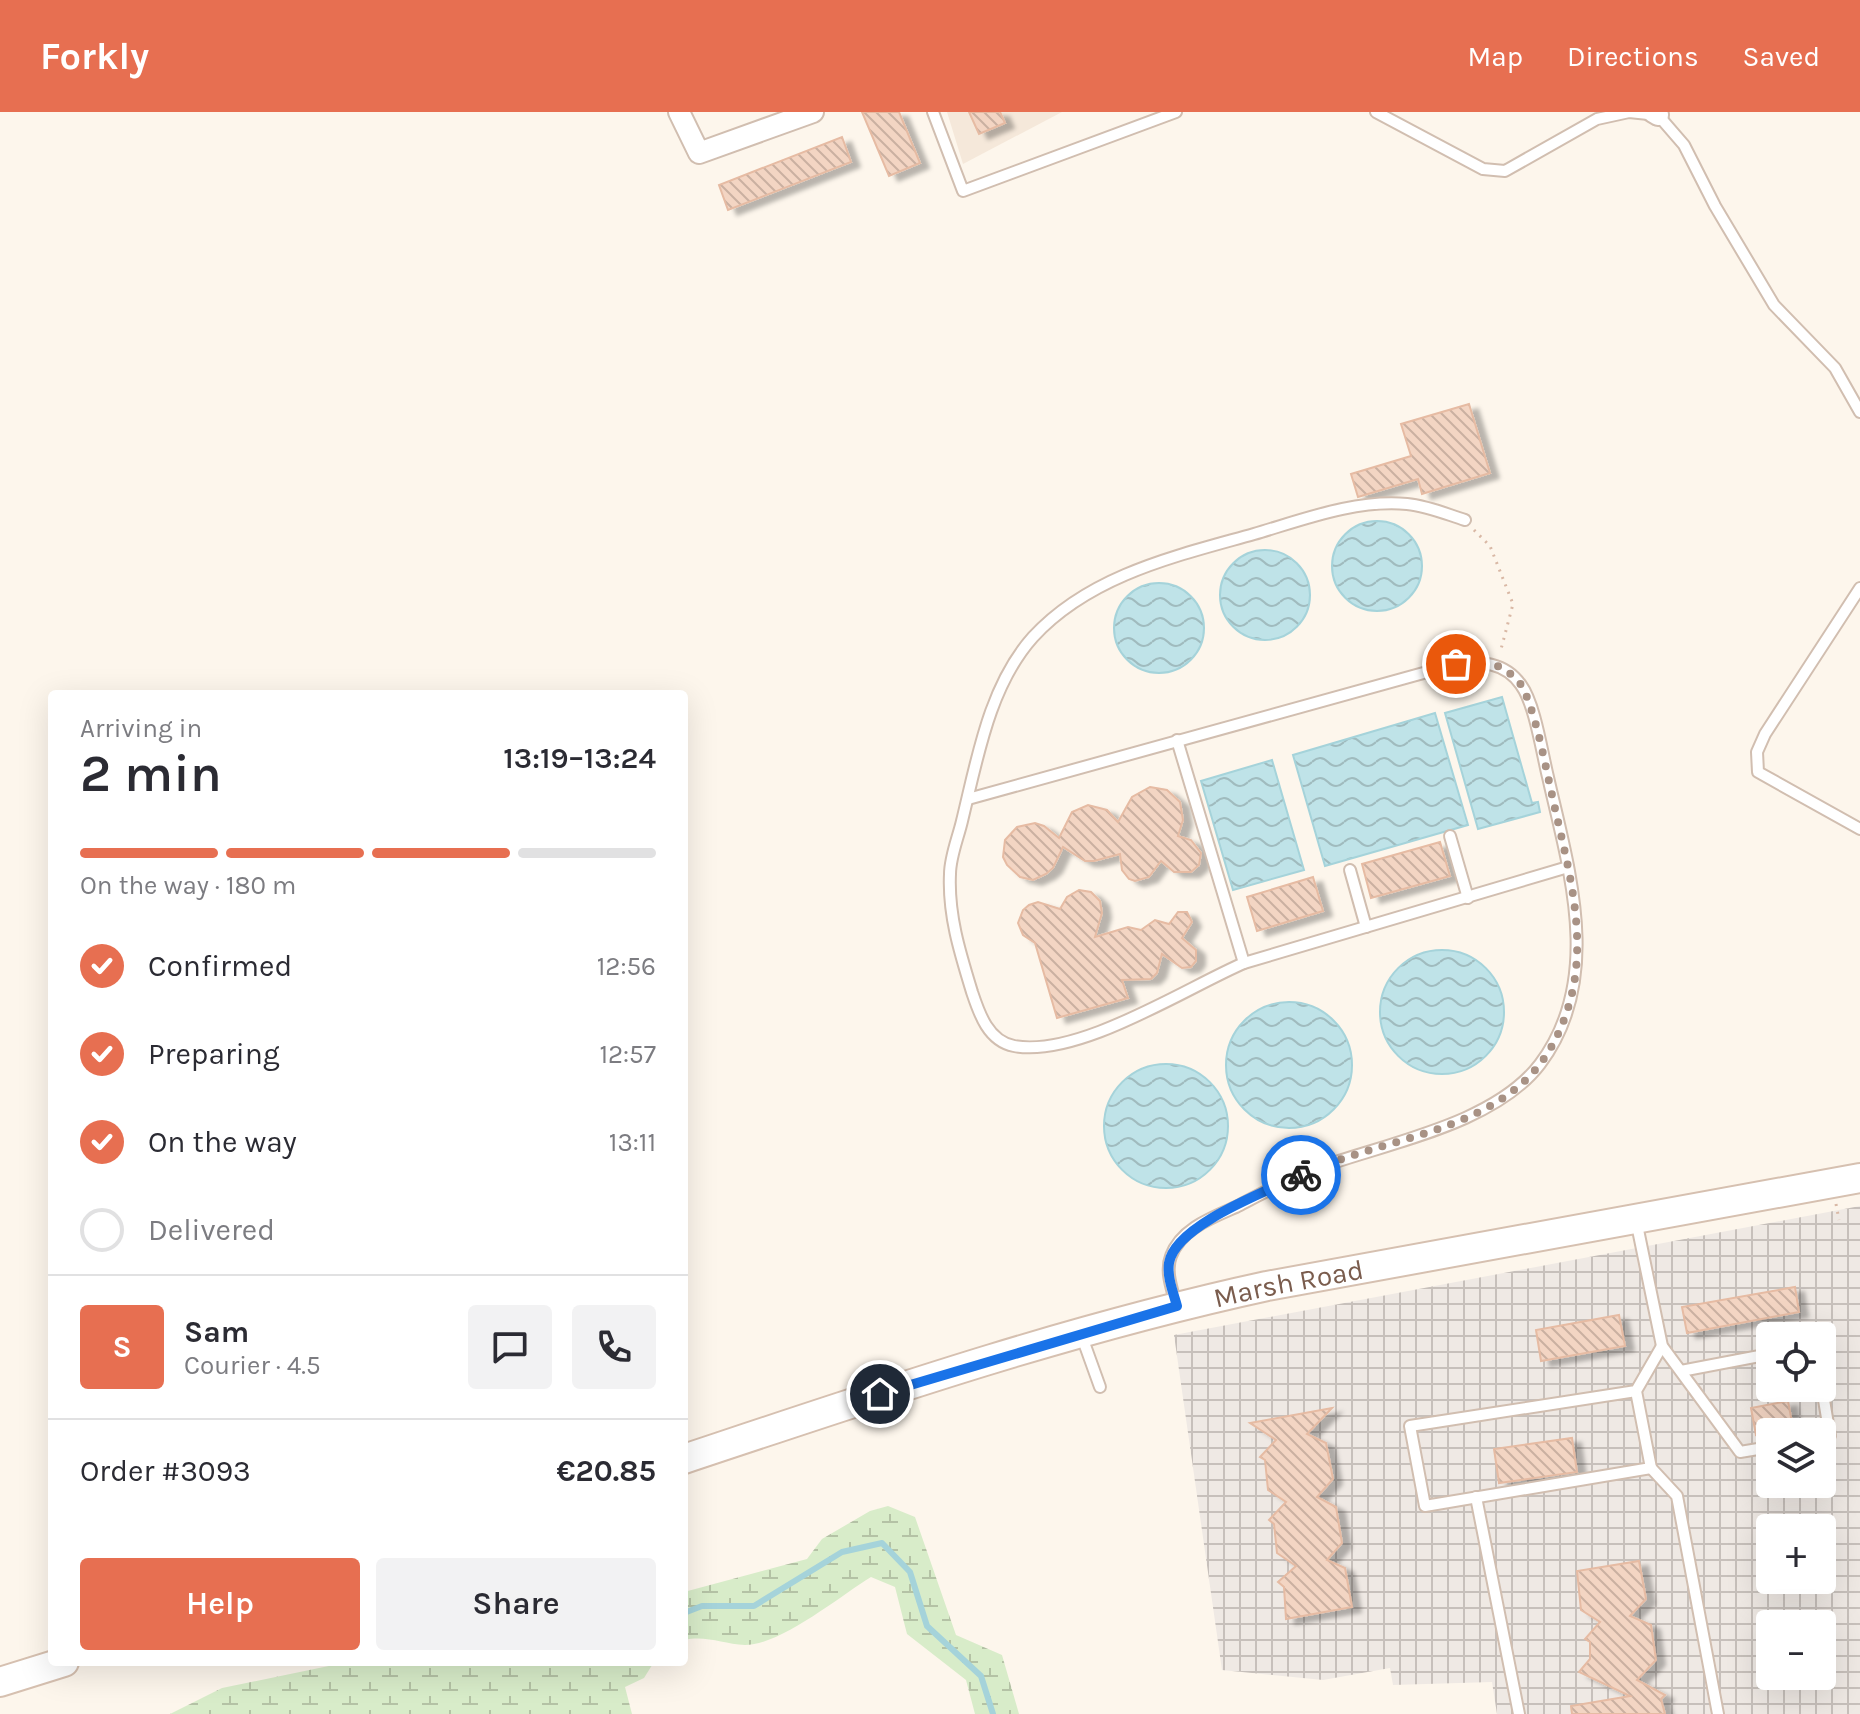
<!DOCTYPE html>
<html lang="en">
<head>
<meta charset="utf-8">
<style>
  body { margin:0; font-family:Karla,sans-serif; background:#f2f2f3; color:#2b2b33; height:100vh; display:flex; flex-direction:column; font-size:30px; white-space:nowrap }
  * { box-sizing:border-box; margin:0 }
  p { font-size:26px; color:#7c7c81 }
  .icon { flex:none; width:44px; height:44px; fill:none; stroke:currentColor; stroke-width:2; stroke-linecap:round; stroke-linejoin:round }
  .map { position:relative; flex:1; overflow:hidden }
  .drawer { position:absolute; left:48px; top:578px; width:640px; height:976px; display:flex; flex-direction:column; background:#fff; border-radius:8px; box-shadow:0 8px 32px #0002 }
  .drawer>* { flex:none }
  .buttons { position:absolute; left:1756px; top:1210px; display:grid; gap:16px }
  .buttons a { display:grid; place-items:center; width:80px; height:80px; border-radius:8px; background:#fff; box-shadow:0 8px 32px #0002; font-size:40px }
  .pin { position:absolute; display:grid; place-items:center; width:68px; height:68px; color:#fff; margin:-34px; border:4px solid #fff; border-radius:50%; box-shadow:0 2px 8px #0007 }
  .courier { position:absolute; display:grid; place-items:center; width:80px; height:80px; margin:-40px; border:6px solid #1a73e8; border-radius:50%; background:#fff; color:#222; box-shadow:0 2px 10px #0007 }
  .summary em { font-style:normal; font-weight:600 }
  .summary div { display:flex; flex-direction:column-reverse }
  .summary { display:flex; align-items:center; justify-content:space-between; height:136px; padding:0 32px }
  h1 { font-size:52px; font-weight:600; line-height:60px }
  .bar { display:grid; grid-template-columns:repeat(4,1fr); gap:12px 8px; align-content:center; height:96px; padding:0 32px }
  .bar i { height:10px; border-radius:6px; background:#e1e1e2 }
  .bar .on { background:#e76f51 }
  .bar p { grid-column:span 4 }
  .line { display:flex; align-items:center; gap:20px; padding:0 32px; border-top:2px solid #e1e1e2 }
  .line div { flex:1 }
  .round { display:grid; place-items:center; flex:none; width:84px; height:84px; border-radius:8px; background:#f2f2f3 }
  ol { padding:0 32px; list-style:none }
  li { display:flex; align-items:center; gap:24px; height:88px }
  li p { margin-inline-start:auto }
  li .icon { padding:8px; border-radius:50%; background:#e76f51; color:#fff; stroke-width:4 }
  li:last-child { color:#7c7c81 }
  li i { width:44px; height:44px; border:4px solid #e1e1e2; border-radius:50% }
  .cta { display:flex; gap:16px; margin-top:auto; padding:16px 32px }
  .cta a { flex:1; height:92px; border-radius:8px; background:#e76f51; color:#fff; font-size:32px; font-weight:600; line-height:92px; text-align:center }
  .cta a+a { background:#f2f2f3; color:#2b2b33 }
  header { display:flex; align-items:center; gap:48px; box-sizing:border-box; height:112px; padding:0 40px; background:#e76f51; color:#fff }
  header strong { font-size:38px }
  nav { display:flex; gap:44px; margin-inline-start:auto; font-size:28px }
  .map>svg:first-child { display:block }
</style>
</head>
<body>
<header>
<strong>Forkly</strong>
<nav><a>Map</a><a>Directions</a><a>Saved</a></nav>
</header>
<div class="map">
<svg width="1860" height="1602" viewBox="0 0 1860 1602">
  <defs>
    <pattern id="industrial-grid" width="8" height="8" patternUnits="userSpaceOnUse" patternTransform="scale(2)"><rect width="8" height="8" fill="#efe9e4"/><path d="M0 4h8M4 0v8" fill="none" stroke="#c7c0bb"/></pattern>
    <pattern id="wetland-marsh" width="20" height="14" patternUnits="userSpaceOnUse" patternTransform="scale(2)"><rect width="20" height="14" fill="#d8ecc9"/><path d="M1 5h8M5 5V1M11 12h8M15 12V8" fill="none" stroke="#b4c2a5"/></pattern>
    <pattern id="water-waves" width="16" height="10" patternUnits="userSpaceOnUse" patternTransform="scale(2)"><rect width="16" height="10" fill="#bfe3e8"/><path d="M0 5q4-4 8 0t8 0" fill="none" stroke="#a0bbbe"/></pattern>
    <pattern id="building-back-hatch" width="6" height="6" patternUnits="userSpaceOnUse" patternTransform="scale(2)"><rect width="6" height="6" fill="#f3d5c3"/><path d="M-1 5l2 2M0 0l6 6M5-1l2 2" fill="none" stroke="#cab0a1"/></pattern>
    <filter id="shadow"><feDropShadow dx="9" dy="5" stdDeviation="2" flood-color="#0004"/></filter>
  </defs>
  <rect width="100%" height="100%" fill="#fdf6ec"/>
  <!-- residential -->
  <path fill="#f5e8da" d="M947 0H1062L963 52Z"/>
  <!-- industrial -->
  <path fill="url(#industrial-grid)" fill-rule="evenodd" d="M1860 1094V1602H1497L1492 1570 1393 1573 1390 1556 1323 1568 1222 1558 1174 1223ZM1770 1224H1822V1276H1770ZM1770 1320H1822V1372H1770ZM1770 1416H1822V1468H1770ZM1770 1512H1822V1564H1770Z"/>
  <!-- wetland -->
  <g fill="url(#wetland-marsh)">
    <path d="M888 1394 915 1405 956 1523 1002 1543 1019 1602H975L966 1568 907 1522 895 1475 871 1465C840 1484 781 1533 745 1533 723 1532 706 1523 684 1528V1480L807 1447 822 1427 870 1399Z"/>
    <path d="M348 1550H654L644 1566 625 1575 632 1602H170L222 1576Z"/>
  </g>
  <!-- water -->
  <g fill="url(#water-waves)" stroke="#a5d3da" stroke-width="2">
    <circle cx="1377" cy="454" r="45"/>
    <circle cx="1265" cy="483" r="45"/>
    <circle cx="1159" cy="516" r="45"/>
    <path d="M1502 585 1532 691 1538 690 1540 700 1478 717 1445 601Z"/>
    <path d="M1435 601 1468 713 1325 754 1293 643Z"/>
    <path d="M1272 648 1304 758 1233 778 1201 669Z"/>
    <circle cx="1442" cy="900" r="62"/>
    <circle cx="1289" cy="953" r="63"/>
    <circle cx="1166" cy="1014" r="62"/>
  </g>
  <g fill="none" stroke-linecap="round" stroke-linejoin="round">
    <!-- stream -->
    <g stroke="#a5d3da" stroke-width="6">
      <path d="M684 1501 702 1494H754L842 1440 882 1431 910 1460 927 1514 981 1564 993 1602"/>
      <path d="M544 1551 547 1550"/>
    </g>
  </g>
  <!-- building -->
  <g fill="url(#building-back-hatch)" stroke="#e6bba3" stroke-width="2" filter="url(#shadow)">
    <path d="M862 0H899L920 51 889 64Z"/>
    <path d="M969 0H1000L1005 11 979 22Z"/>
    <path d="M842 25 851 50 728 98 719 73Z"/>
    <path d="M1469 292 1490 361 1422 382 1418 367 1358 385 1351 362 1411 344 1401 312Z"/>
    <path d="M1150 675 1167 678 1180 690 1183 708 1178 724 1191 728 1201 741 1199 753 1191 760H1174L1161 749 1149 765 1135 769 1129 767 1122 758 1120 742 1094 749H1085L1063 735 1053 756 1046 762 1033 768 1020 765 1007 753 1003 745 1005 728 1017 715 1035 711 1044 714 1059 726 1072 700 1088 693 1107 698 1118 710 1132 685Z"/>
    <path d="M1440 730 1450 764 1371 786 1362 752Z"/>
    <path d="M1313 765 1323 799 1257 819 1247 785Z"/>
    <path d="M1079 778 1091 780 1100 789 1102 801 1095 825 1128 815 1141 818 1155 808 1169 812 1178 800H1187L1192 810 1182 826 1196 838V849L1191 855 1182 856 1162 842 1157 861 1151 867 1122 868 1128 886 1057 906 1035 831 1023 823 1018 811 1023 798 1029 793 1038 790 1060 797 1067 785Z"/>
    <path d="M1795 1175 1799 1200 1687 1221 1682 1195Z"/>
    <path d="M1619 1203 1625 1234 1541 1249 1536 1218Z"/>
    <path d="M1788 1289 1793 1316 1756 1323 1751 1296Z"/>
    <path d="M1332 1296 1307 1322 1326 1331 1333 1367 1317 1385 1336 1395 1342 1431 1327 1448 1345 1456 1352 1495 1286 1507 1284 1475 1278 1470 1296 1454 1277 1441 1274 1412 1269 1408 1286 1390 1268 1378 1265 1348 1260 1345 1276 1328 1250 1311Z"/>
    <path d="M1572 1326 1577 1360 1499 1371 1494 1337Z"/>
    <path d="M1639 1449 1646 1487 1630 1504 1651 1513 1656 1548 1637 1568 1665 1583 1661 1587 1665 1602H1572L1571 1594 1630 1584 1579 1560 1590 1547V1530L1585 1527 1600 1510 1581 1498 1577 1459Z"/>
  </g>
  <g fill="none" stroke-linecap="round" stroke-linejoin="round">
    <defs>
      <g id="lane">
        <path d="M933 0 963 79 1176 0"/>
        <path d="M1376 0 1483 57 1505 59 1597 7 1629 0 1658 3 1684 33 1715 94 1774 193 1835 256 1860 300"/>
        <path d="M1465 408C1446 402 1428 394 1407 392 1356 387 1302 408 1254 422 1176 444 1090 463 1033 525 989 574 977 648 962 709 958 726 950 745 950 762 948 803 960 841 972 880 979 901 988 929 1014 934 1078 946 1184 877 1244 851L1568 755"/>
        <path d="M1860 476 1765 622 1757 640 1758 660 1860 717"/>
        <path d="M1177 628 1244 851"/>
        <path d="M968 687 1456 552C1481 549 1505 550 1521 573 1535 592 1542 641 1548 665 1569 758 1604 867 1540 952 1492 1015 1379 1032 1307 1060 1283 1070 1259 1083 1236 1095 1211 1106 1181 1117 1171 1144 1165 1159 1172 1177 1176 1192"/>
        <path d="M1450 724 1468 786"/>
        <path d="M1350 758 1366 815"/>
        <path d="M1636 1108 1662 1234 1740 1340 1770 1335"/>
        <path d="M1082 1225 1100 1275"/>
        <path d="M1681 1259 1770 1242"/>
        <path d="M1822 1276 1830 1324 1822 1325"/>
        <path d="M1636 1279 1410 1314 1425 1394 1651 1356 1636 1279 1662 1234"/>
        <path d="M1651 1356 1677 1384 1718 1602"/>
        <path d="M1476 1385 1519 1602"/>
      </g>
      <g id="street">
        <path d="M679 0 699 41 813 0"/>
        <path d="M1653 0 1658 3"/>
      </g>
      <g id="secondary">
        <path id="s1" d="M684 1347C876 1283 1069 1217 1267 1174L1860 1066"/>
        <path d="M0 1570 64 1550"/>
      </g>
    </defs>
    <!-- lane casing -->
    <use href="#lane" stroke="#d1beb0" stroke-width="14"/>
    <!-- street casing -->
    <use href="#street" stroke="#d1beb0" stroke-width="24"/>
    <!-- secondary casing -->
    <use href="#secondary" stroke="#d6c0b0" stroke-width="32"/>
    <!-- path -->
    <g stroke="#d9b8a5" stroke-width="3" stroke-dasharray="2 6" stroke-linecap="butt">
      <path d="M1474 418 1490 434 1513 492 1500 541"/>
      <path d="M1836 1092 1839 1108"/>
    </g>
    <!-- lane -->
    <use href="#lane" stroke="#fff" stroke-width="10"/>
    <!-- street -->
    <use href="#street" stroke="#fff" stroke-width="20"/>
    <!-- secondary -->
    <use href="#secondary" stroke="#fff" stroke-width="28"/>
  </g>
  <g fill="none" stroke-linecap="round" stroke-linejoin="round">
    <!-- done -->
    <path stroke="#a89285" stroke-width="8" stroke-dasharray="0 14.4" d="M1301 1063C1376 1027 1486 1022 1540 952 1560 926 1573 889 1576 857 1582 799 1564 739 1552 683 1544 648 1538 611 1524 578 1521 571 1514 564 1508 560 1493 548 1474 550 1456 552"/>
    <!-- route -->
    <path stroke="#1a73e8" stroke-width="10" d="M880 1282 1177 1194C1173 1180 1167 1165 1169 1151 1175 1113 1268 1079 1301 1063"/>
  </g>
  <g text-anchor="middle" stroke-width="7" stroke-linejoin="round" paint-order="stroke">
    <!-- street labels -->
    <g font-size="28" fill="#7a5c4d" stroke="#fffaf3">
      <text dy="10" stroke="none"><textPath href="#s1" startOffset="630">Marsh Road</textPath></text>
    </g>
  </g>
</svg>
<div class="buttons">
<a><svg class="icon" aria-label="locate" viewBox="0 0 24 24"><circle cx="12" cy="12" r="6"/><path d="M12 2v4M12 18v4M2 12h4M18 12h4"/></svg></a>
<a><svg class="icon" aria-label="layers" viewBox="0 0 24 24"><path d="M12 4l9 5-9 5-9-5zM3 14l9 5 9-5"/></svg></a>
<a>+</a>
<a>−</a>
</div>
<div class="pin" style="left:1456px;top:552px;background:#ea580c"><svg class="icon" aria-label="bag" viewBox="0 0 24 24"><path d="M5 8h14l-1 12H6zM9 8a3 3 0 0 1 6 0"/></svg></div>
<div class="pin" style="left:880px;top:1282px;background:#1f2937"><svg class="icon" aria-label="home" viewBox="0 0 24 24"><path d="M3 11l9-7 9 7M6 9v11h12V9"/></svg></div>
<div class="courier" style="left:1301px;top:1063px"><svg class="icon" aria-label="bike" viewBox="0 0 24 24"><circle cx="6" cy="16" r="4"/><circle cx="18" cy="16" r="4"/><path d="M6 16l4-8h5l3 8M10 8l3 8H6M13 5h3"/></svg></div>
<section class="drawer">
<div class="summary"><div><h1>2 min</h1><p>Arriving in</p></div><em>13:19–13:24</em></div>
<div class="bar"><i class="on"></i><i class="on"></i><i class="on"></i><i></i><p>On the way · 180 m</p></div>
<ol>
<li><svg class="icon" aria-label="check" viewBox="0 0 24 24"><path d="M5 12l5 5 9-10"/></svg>Confirmed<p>12:56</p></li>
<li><svg class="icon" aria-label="check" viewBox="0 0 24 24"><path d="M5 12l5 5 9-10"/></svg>Preparing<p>12:57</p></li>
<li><svg class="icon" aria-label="check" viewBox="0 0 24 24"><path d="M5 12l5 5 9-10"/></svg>On the way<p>13:11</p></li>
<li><i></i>Delivered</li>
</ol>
<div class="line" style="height:144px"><b class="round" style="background:#e76f51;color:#fff">S</b><div><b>Sam</b><p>Courier · 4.5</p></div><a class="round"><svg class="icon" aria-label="chat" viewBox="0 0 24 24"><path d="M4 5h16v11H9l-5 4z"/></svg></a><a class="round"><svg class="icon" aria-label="phone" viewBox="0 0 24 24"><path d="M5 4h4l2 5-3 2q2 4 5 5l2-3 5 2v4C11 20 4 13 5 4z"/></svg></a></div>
<div class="line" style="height:104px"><div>Order #3093</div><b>€20.85</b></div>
<div class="cta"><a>Help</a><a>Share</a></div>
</section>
</div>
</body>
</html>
